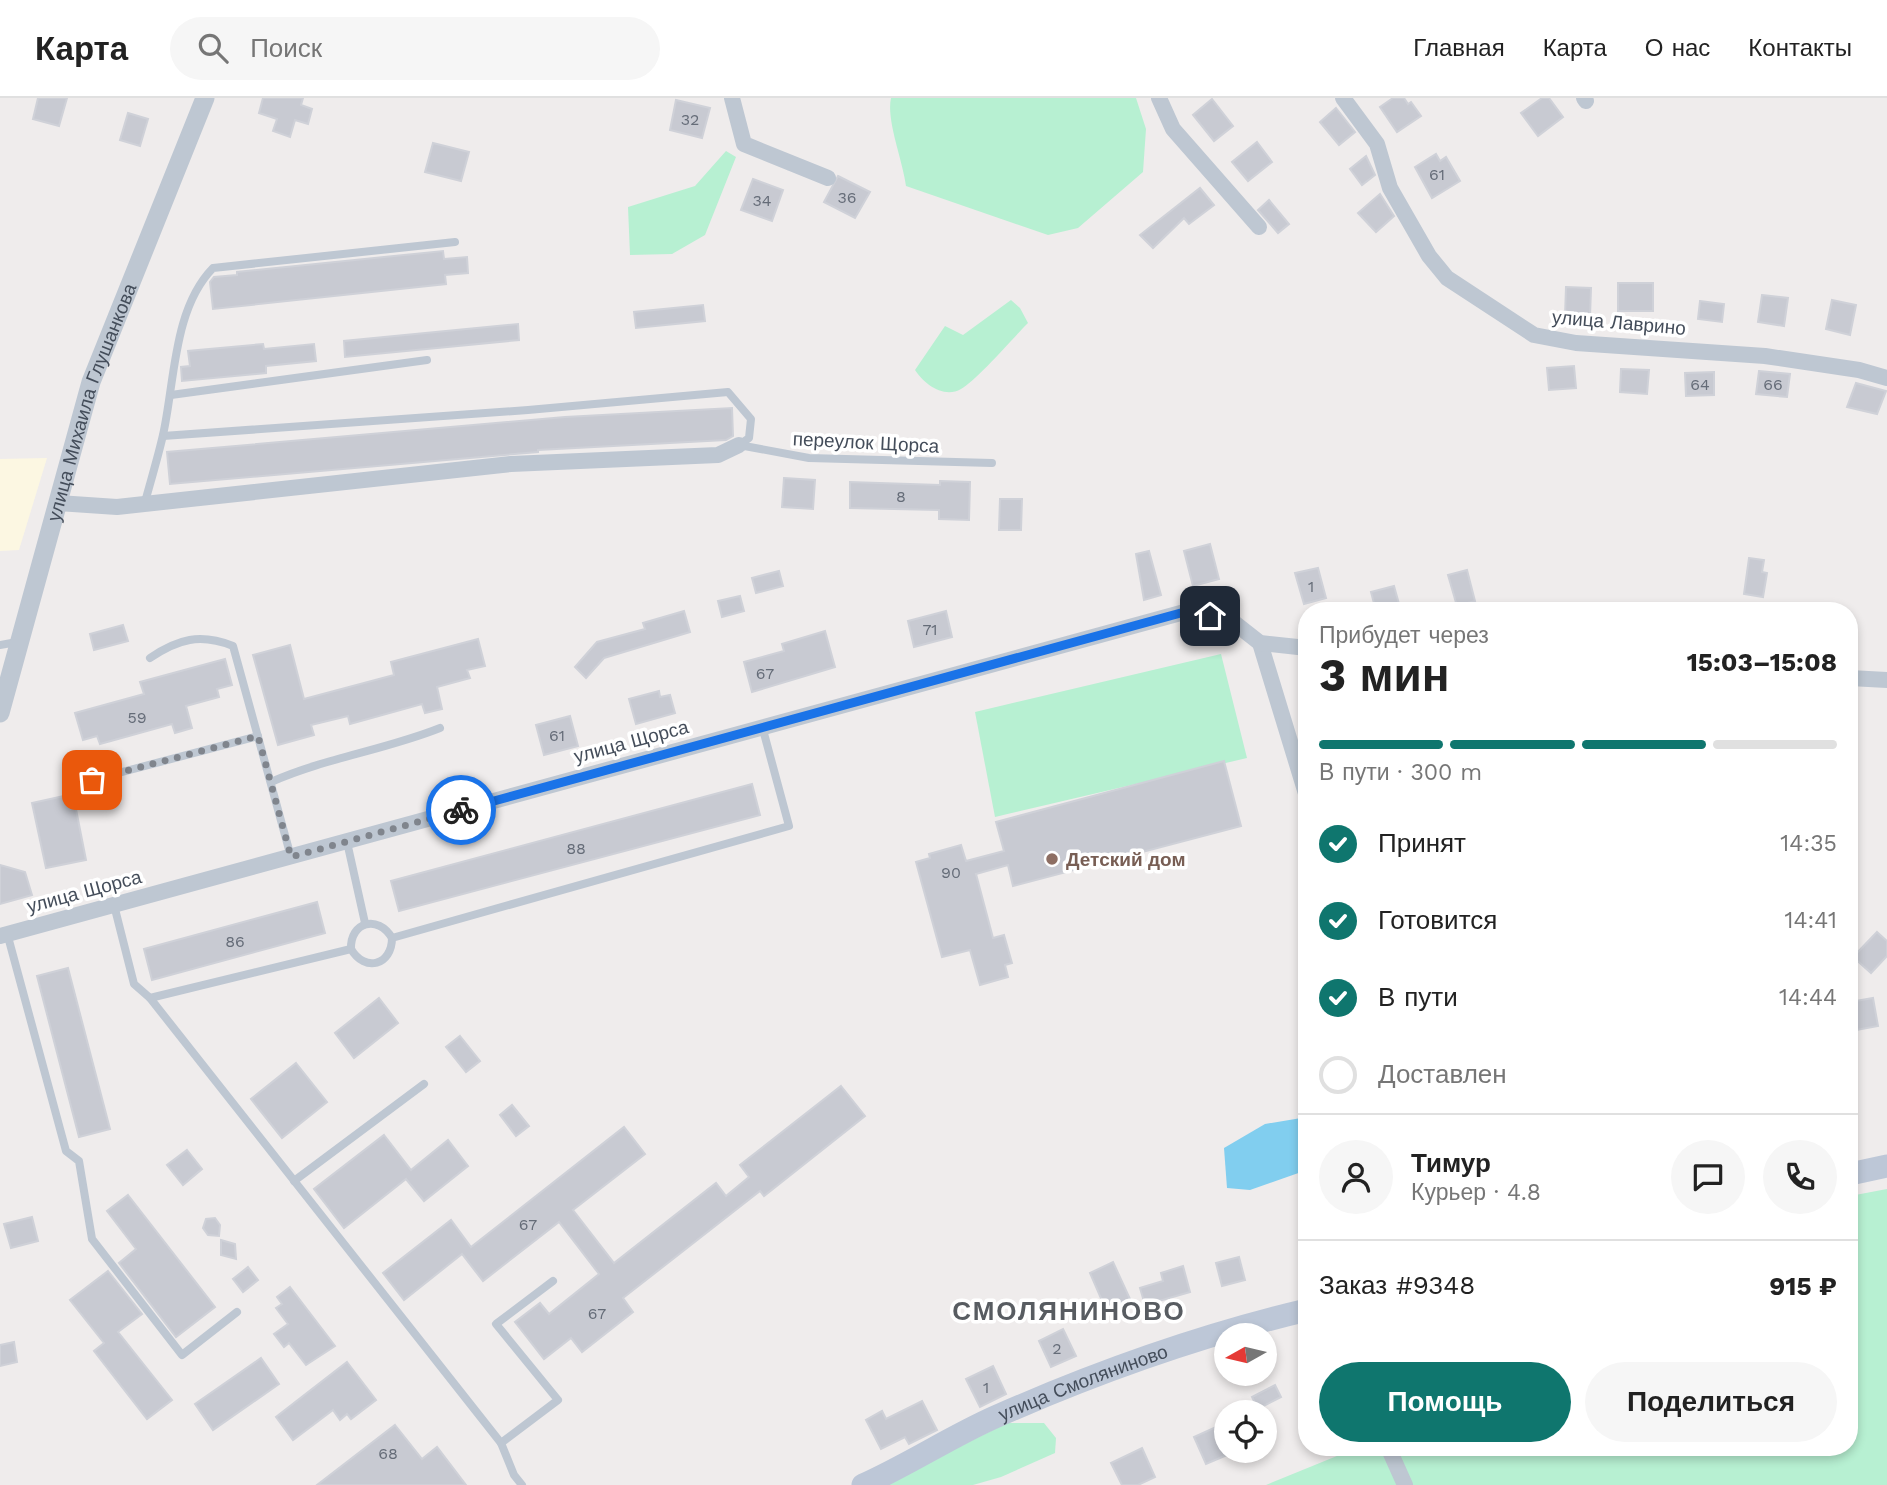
<!DOCTYPE html>
<html lang="ru">
<head>
<meta charset="utf-8">
<style>
  body { margin:0; font-family:"Work Sans",sans-serif; background:#f6f6f6; color:#222; height:100vh; display:flex; flex-direction:column; font-size:26px; white-space:nowrap }
  * { box-sizing:border-box; margin:0 }
  p { font-size:23px; color:#767676 }
  .icon { flex:none; width:38px; height:38px; fill:none; stroke:currentColor; stroke-width:2; stroke-linecap:round; stroke-linejoin:round }
  .map { position:relative; flex:1; overflow:hidden }
  .sheet { position:absolute; left:1298px; top:504px; width:560px; height:854px; display:flex; flex-direction:column; background:#fff; border-radius:28px; box-shadow:0 4px 10px #0003 }
  .sheet>* { flex:none }
  .needle { width:46px; rotate:262deg }
  .fabs { position:absolute; left:1214px; top:1225px; display:grid; gap:14px }
  .fabs a { display:grid; place-items:center; width:63px; height:63px; border-radius:50%; background:#fff; box-shadow:0 4px 10px #0003; font-size:35px }
  .pin { position:absolute; display:grid; place-items:center; width:60px; height:60px; color:#fff; margin:-30px; border-radius:14px; box-shadow:0 4px 10px #0006 }
  .courier { position:absolute; display:grid; place-items:center; width:70px; height:70px; margin:-35px; border:5px solid #1a73e8; border-radius:50%; background:#fff; color:#222; box-shadow:0 2px 9px #0007 }
  .head em { font-style:normal; font-weight:700 }
  .head div { display:flex; flex-direction:column-reverse }
  .head { display:flex; align-items:center; justify-content:space-between; height:119px; padding:0 21px }
  h1 { font-size:46px; font-weight:700; line-height:52px }
  .bar { display:grid; grid-template-columns:repeat(4,1fr); gap:10px 7px; align-content:center; height:84px; padding:0 21px }
  .bar i { height:9px; border-radius:5px; background:#e0e0e0 }
  .bar .active { background:#0f766e }
  .bar p { grid-column:span 4 }
  .line { display:flex; align-items:center; gap:18px; padding:0 21px; border-top:2px solid #e0e0e0 }
  .line div { flex:1 }
  .round { display:grid; place-items:center; flex:none; width:74px; height:74px; border-radius:37px; background:#f6f6f6 }
  ol { padding:0 21px; list-style:none }
  li { display:flex; align-items:center; gap:21px; height:77px }
  li p { margin-inline-start:auto }
  li .icon { padding:7px; border-radius:50%; background:#0f766e; color:#fff; stroke-width:4 }
  li:last-child { color:#767676 }
  li i { width:38px; height:38px; border:4px solid #e0e0e0; border-radius:50% }
  .primary-button { display:flex; gap:14px; margin-top:auto; padding:14px 21px }
  .primary-button a { flex:1; height:80px; border-radius:42px; background:#0f766e; color:#fff; font-size:28px; font-weight:700; line-height:80px; text-align:center }
  .primary-button a+a { background:#f6f6f6; color:#222 }
  header { display:flex; align-items:center; gap:42px; box-sizing:border-box; height:98px; padding:0 35px; background:#fff; border-bottom:2px solid #e0e0e0 }
  header strong { font-size:33px }
  nav { display:flex; gap:38px; margin-inline-start:auto; font-size:24px }
  .search { width:490px; height:63px; background:#f6f6f6; display:flex; align-items:center; gap:18px; box-sizing:border-box; padding:0 24px; border-radius:38px; color:#767676; font-size:26px }
  .map>svg:first-child { display:block }
</style>
</head>
<body>
<header>
<strong>Карта</strong>
<div class="search"><svg class="icon" aria-label="search" viewBox="0 0 24 24"><circle cx="10" cy="10" r="6"/><path d="M15 15l6 6"/></svg>Поиск</div>
<nav><a>Главная</a><a>Карта</a><a>О нас</a><a>Контакты</a></nav>
</header>
<div class="map">
<svg width="1887" height="1387" viewBox="0 0 1887 1387">
  <rect width="100%" height="100%" fill="#efecec"/>
  <!-- commercial -->
  <path fill="#fcf7e2" d="M47 360 19 452 0 453V361Z"/>
  <!-- green -->
  <g fill="#b7f0d2">
    <path d="M891 0H1136L1146 31 1143 74 1078 130 1048 137 906 88C903 63 886 22 891 0Z"/>
    <path d="M726 53 736 59 705 137 672 156 630 157 628 109 695 88Z"/>
    <path d="M1011 202 1020 210 1028 225C1013 240 976 283 961 291 944 301 924 286 915 272L945 228 963 237Z"/>
    <path d="M1221 556 1247 660 995 719 975 614Z"/>
    <path d="M1887 1091V1387H1266L1359 1349H1850V1098Z"/>
    <path d="M1007 1325H1044L1056 1340 1055 1355 1001 1379 973 1387H882Z"/>
  </g>
  <!-- water -->
  <path fill="#81ceef" d="M1307 1019V1072L1250 1092 1227 1090 1224 1050 1265 1026Z"/>
  <!-- building -->
  <g fill="#c8cad2" stroke="#cfd1d8" stroke-width="2">
    <path d="M38 0H67L59 28 33 21Z"/>
    <path d="M263 0H303L301 7 312 11 308 26 295 22 290 39 273 33 277 21 259 15Z"/>
    <path d="M1393 0H1404L1408 6 1411 4 1421 18 1397 34 1380 9Z"/>
    <path d="M1542 0H1549L1563 19 1538 38 1521 15Z"/>
    <path d="M1212 1 1233 28 1214 43 1193 17Z"/>
    <path d="M676 2 710 10 702 40 670 32Z"/>
    <path d="M1336 10 1355 34 1339 47 1320 24Z"/>
    <path d="M128 15 148 21 140 48 120 42Z"/>
    <path d="M1257 44 1272 64 1248 83 1232 64Z"/>
    <path d="M433 45 469 54 461 83 425 74Z"/>
    <path d="M1436 56 1440 63 1446 59 1460 83 1432 100 1415 69Z"/>
    <path d="M1366 58 1375 77 1362 87 1350 71Z"/>
    <path d="M838 78 870 94 855 120 824 104Z"/>
    <path d="M753 81 783 92 772 123 741 112Z"/>
    <path d="M1200 90 1214 107 1189 126 1184 120 1153 150 1140 137Z"/>
    <path d="M1380 96 1394 118 1376 134 1358 115Z"/>
    <path d="M1269 102 1289 126 1278 135 1258 112Z"/>
    <path d="M443 153 444 161 467 159 468 175 445 177 446 186 213 211 210 184 214 179 237 177V174Z"/>
    <rect x="1618" y="185" width="35" height="28"/>
    <path d="M1566 189 1591 190 1590 219 1565 218Z"/>
    <path d="M1762 197 1788 200 1784 228 1758 224Z"/>
    <path d="M1832 202 1856 207 1850 237 1826 231Z"/>
    <path d="M1700 203 1724 206 1722 224 1698 221Z"/>
    <path d="M703 207 705 223 636 230 634 214Z"/>
    <path d="M518 226 519 242 345 259 344 243Z"/>
    <path d="M263 246 264 251 314 246 316 263 266 268V275L182 283 181 269 190 268 188 253Z"/>
    <path d="M1574 268 1576 290 1549 292 1547 270Z"/>
    <path d="M1621 271 1649 272 1647 296 1620 294Z"/>
    <path d="M1759 273 1790 276 1787 299 1756 296Z"/>
    <path d="M1714 274V297L1686 298 1685 275Z"/>
    <path d="M1856 285 1886 293 1877 316 1847 309Z"/>
    <path d="M732 310 733 338 726 342 538 352V354L170 386 167 354 565 319Z"/>
    <path d="M784 380 815 382 813 411 782 409Z"/>
    <path d="M940 383 970 384 969 422 939 421V412L850 410V384L940 387Z"/>
    <path d="M1000 401H1022L1021 432H999Z"/>
    <path d="M1210 446 1219 481 1193 488 1184 453Z"/>
    <path d="M1149 453 1161 497 1144 502 1136 456Z"/>
    <path d="M1749 460 1764 462 1762 474 1767 475 1763 499 1744 496Z"/>
    <path d="M1318 470 1326 500 1304 506 1295 475Z"/>
    <path d="M1467 472 1475 503 1457 508 1448 477Z"/>
    <path d="M779 473 783 488 756 495 752 480Z"/>
    <path d="M1394 488 1401 513H1376L1371 494Z"/>
    <path d="M740 498 744 513 722 519 718 503Z"/>
    <path d="M684 513 690 534 604 560 586 580 575 569 597 544 645 531 643 525Z"/>
    <path d="M946 513 952 539 914 549 908 523Z"/>
    <path d="M123 527 128 543 94 552 90 536Z"/>
    <path d="M825 533 835 569 752 594 744 564 784 553 782 546Z"/>
    <path d="M478 541 485 568 467 572 470 580 437 589 442 611 425 615 422 606 350 626 348 618 311 627 314 637 278 647 253 557 290 547 304 601 394 577 391 564Z"/>
    <path d="M225 561 232 587 217 591 219 599 186 608 192 630 175 635 172 626 100 646 97 638 83 642 75 615 144 596 140 584Z"/>
    <path d="M659 593 660 599 670 597 675 615 636 626 629 601Z"/>
    <path d="M570 618 578 648 544 657 536 627Z"/>
    <path d="M1224 663 1241 728 1013 788 1008 767 976 776 993 840 1004 837 1012 865 1005 867 1008 879 980 887 970 852 942 859 916 764 930 760 929 756 961 747 966 763 1004 753 996 724Z"/>
    <path d="M752 686 760 717 399 813 391 783Z"/>
    <path d="M73 696 86 762 46 770 32 705Z"/>
    <path d="M0 767 25 774 32 797 0 806Z"/>
    <path d="M317 804 325 835 152 882 144 851Z"/>
    <path d="M1877 834 1887 843V858L1871 875 1853 859Z"/>
    <path d="M68 870 110 1031 79 1039 37 878Z"/>
    <path d="M379 900 398 925 354 960 335 935Z"/>
    <path d="M1873 900 1878 928 1856 932 1850 904Z"/>
    <path d="M460 938 480 963 466 974 446 949Z"/>
    <path d="M296 965 327 1004 282 1040 251 1001Z"/>
    <path d="M841 988 865 1018 764 1098 760 1093 623 1200 633 1214 582 1254 571 1240 544 1261 515 1224 540 1205 549 1216 599 1176 559 1124 483 1183 462 1156 404 1202 383 1175 451 1122 471 1149 624 1029 645 1056 573 1112 614 1165 716 1085 726 1098 749 1079 740 1067Z"/>
    <path d="M512 1007 529 1028 516 1038 500 1017Z"/>
    <path d="M384 1037 411 1072 448 1042 468 1068 424 1103 406 1081 344 1130 314 1091Z"/>
    <path d="M187 1052 202 1071 183 1087 167 1067Z"/>
    <path d="M128 1097 215 1209 176 1239 119 1165 136 1151 107 1113Z"/>
    <path d="M32 1119 38 1143 11 1150 4 1126Z"/>
    <path d="M215 1120 220 1127 219 1138 208 1137 203 1130 206 1121Z"/>
    <path d="M221 1142 235 1146 236 1161 221 1157Z"/>
    <path d="M1239 1159 1245 1182 1222 1188 1216 1165Z"/>
    <path d="M1113 1164 1130 1201 1106 1212 1090 1175Z"/>
    <path d="M1183 1168 1190 1194 1145 1207 1140 1190 1163 1183 1161 1175Z"/>
    <path d="M248 1169 258 1182 243 1194 233 1181Z"/>
    <path d="M108 1173 142 1216 118 1234 172 1302 147 1321 94 1253 104 1245 70 1202Z"/>
    <path d="M290 1189 335 1248 306 1267 289 1245 284 1249 274 1236 288 1226 276 1210 282 1206 277 1199Z"/>
    <path d="M1063 1231 1076 1258 1051 1269 1039 1243Z"/>
    <path d="M14 1244 17 1264 0 1268V1247Z"/>
    <path d="M261 1260 279 1286 213 1332 195 1306Z"/>
    <path d="M347 1264 376 1302 351 1321 347 1316 340 1322 333 1312 293 1342 276 1319Z"/>
    <path d="M993 1268 1006 1296 980 1309 966 1281Z"/>
    <path d="M1275 1287 1281 1299 1258 1311 1252 1299Z"/>
    <path d="M922 1303 937 1332 909 1346 905 1339 881 1351 866 1322 882 1313 886 1321Z"/>
    <path d="M1227 1324V1357L1206 1366 1194 1339Z"/>
    <path d="M395 1327 422 1361 437 1349 466 1387H317Z"/>
    <path d="M1142 1350 1155 1379 1138 1387H1122L1111 1365Z"/>
  </g>
  <g fill="none" stroke-linecap="round" stroke-linejoin="round">
    <!-- service -->
    <g stroke="#bec7d2" stroke-width="8">
      <path d="M171 297 427 262"/>
      <path d="M163 338 528 312 728 294 751 321 749 340 739 347"/>
      <path d="M739 347 809 360 992 365"/>
      <path d="M145 404C151 382 158 359 163 337 175 283 173 211 213 170L455 144"/>
      <path d="M0 547 17 544"/>
      <path d="M150 560C178 541 200 535 233 548L291 759"/>
      <path d="M92 682 258 638"/>
      <path d="M271 684C325 660 385 652 440 630"/>
      <path d="M347 744 365 825"/>
      <path d="M114 807 134 886 150 900 351 851C365 875 392 867 392 840L789 728 762 628"/>
      <path d="M7 835 66 1053 79 1063 92 1141 182 1257 237 1214"/>
      <path d="M351 851C350 824 378 816 392 840"/>
      <path d="M150 900 501 1345 558 1302 496 1226 553 1183"/>
      <path d="M294 1083 424 986"/>
      <path d="M501 1345 514 1377 522 1387"/>
    </g>
    <!-- minor -->
    <g stroke="#bec7d2" stroke-width="16">
      <path d="M732 0 744 46 828 80"/>
      <path d="M1159 0 1173 31 1259 129"/>
      <path d="M1343 0 1377 46 1390 90 1429 158 1447 180 1534 237 1576 245 1765 258 1859 272 1887 280"/>
      <path d="M1584 0 1586 3"/>
      <path d="M58 405 117 409 511 366 718 357 739 347"/>
      <path d="M1260 545 1307 699"/>
      <path d="M1850 580 1887 582"/>
      <path d="M0 838 1188 513 1232 523 1260 545 1307 550"/>
      <path d="M1388 1349 1405 1387"/>
    </g>
    <!-- tertiary -->
    <path stroke="#bec7d2" stroke-width="19" id="s1" d="M0 615 91 284 205 0"/>
    <!-- secondary -->
    <g stroke="#bdc7d7" stroke-width="23">
      <path d="M1850 1076 1887 1068"/>
      <path id="s2" d="M863 1387C908 1367 950 1339 995 1319 1095 1275 1201 1237 1307 1212"/>
    </g>
  </g>
  <g fill="none" stroke-linecap="round" stroke-linejoin="round">
    <!-- done -->
    <path stroke="#80858d" stroke-width="7" stroke-dasharray="0 12.6" d="M92 682 258 638 291 759 461 712"/>
    <!-- route -->
    <path stroke="#1a73e8" stroke-width="9" d="M461 712 1188 513 1210 518"/>
  </g>
  <!-- markers -->
  <circle fill="#8d6e63" stroke="#fff" stroke-width="2.5" cx="1052" cy="761" r="7"/>
  <g text-anchor="middle" stroke-width="7" stroke-linejoin="round" paint-order="stroke">
    <!-- number labels -->
    <g font-size="16" fill="#656c78">
      <text x="690" y="27">32</text>
      <text x="1437" y="82">61</text>
      <text x="847" y="105">36</text>
      <text x="762" y="108">34</text>
      <text x="1700" y="292">64</text>
      <text x="1773" y="292">66</text>
      <text x="901" y="404">8</text>
      <text x="1311" y="494">1</text>
      <text x="930" y="537">71</text>
      <text x="765" y="581">67</text>
      <text x="137" y="625">59</text>
      <text x="557" y="643">61</text>
      <text x="576" y="756">88</text>
      <text x="951" y="780">90</text>
      <text x="235" y="849">86</text>
      <text x="528" y="1132">67</text>
      <text x="597" y="1221">67</text>
      <text x="1057" y="1256">2</text>
      <text x="986" y="1295">1</text>
      <text x="388" y="1361">68</text>
    </g>
    <!-- street labels -->
    <g font-size="19" fill="#444d5a" stroke="#fff">
      <text transform="translate(1619 224) rotate(5)" y="7">улица Лаврино</text>
      <text dy="7" stroke="none"><textPath href="#s1" startOffset="324">улица Михаила Глушанкова</textPath></text>
      <text transform="translate(866 344) rotate(3)" y="7">переулок Щорса</text>
      <text transform="translate(631 643) rotate(-15)" y="7">улица Щорса</text>
      <text transform="translate(84 793) rotate(-15)" y="7">улица Щорса</text>
      <text dy="7" stroke="none"><textPath href="#s2" startOffset="243">улица Смоляниново</textPath></text>
    </g>
    <!-- education labels -->
    <g font-size="19" font-weight="bold" fill="#785e54" stroke="#fff" text-anchor="start">
      <text x="1066" y="768">Детский дом</text>
    </g>
    <!-- district labels -->
    <g font-size="26" font-weight="bold" letter-spacing="2" fill="#585c61" stroke="#fff">
      <text x="1069" y="1222">СМОЛЯНИНОВО</text>
    </g>
  </g>
</svg>
<div class="fabs">
<a><svg class="needle" viewBox="-14 -14 28 28"><path d="M0-13l5 13h-10z" fill="#e53935"/><path d="M0 13l5-13h-10z" fill="#767676"/></svg></a>
<a><svg class="icon" aria-label="locate" viewBox="0 0 24 24"><circle cx="12" cy="12" r="6"/><path d="M12 2v4M12 18v4M2 12h4M18 12h4"/></svg></a>
</div>
<div class="pin" style="left:92px;top:682px;background:#ea580c"><svg class="icon" aria-label="bag" viewBox="0 0 24 24"><path d="M5 8h14l-1 12H6zM9 8a3 3 0 0 1 6 0"/></svg></div>
<div class="pin" style="left:1210px;top:518px;background:#1f2937"><svg class="icon" aria-label="home" viewBox="0 0 24 24"><path d="M3 11l9-7 9 7M6 9v11h12V9"/></svg></div>
<div class="courier" style="left:461px;top:712px"><svg class="icon" aria-label="bike" viewBox="0 0 24 24"><circle cx="6" cy="16" r="4"/><circle cx="18" cy="16" r="4"/><path d="M6 16l4-8h5l3 8M10 8l3 8H6M13 5h3"/></svg></div>
<section class="sheet">
<div class="head"><div><h1>3 мин</h1><p>Прибудет через</p></div><em>15:03–15:08</em></div>
<div class="bar"><i class="active"></i><i class="active"></i><i class="active"></i><i></i><p>В пути · 300 m</p></div>
<ol>
<li><svg class="icon" aria-label="check" viewBox="0 0 24 24"><path d="M5 12l5 5 9-10"/></svg>Принят<p>14:35</p></li>
<li><svg class="icon" aria-label="check" viewBox="0 0 24 24"><path d="M5 12l5 5 9-10"/></svg>Готовится<p>14:41</p></li>
<li><svg class="icon" aria-label="check" viewBox="0 0 24 24"><path d="M5 12l5 5 9-10"/></svg>В пути<p>14:44</p></li>
<li><i></i>Доставлен</li>
</ol>
<div class="line" style="height:126px"><a class="round"><svg class="icon" aria-label="person" viewBox="0 0 24 24"><circle cx="12" cy="8" r="4"/><path d="M4 21q1-7 8-7t8 7"/></svg></a><div><b>Тимур</b><p>Курьер · 4.8</p></div><a class="round"><svg class="icon" aria-label="chat" viewBox="0 0 24 24"><path d="M4 5h16v11H9l-5 4z"/></svg></a><a class="round"><svg class="icon" aria-label="phone" viewBox="0 0 24 24"><path d="M5 4h4l2 5-3 2q2 4 5 5l2-3 5 2v4C11 20 4 13 5 4z"/></svg></a></div>
<div class="line" style="height:91px"><div>Заказ #9348</div><b>915 ₽</b></div>
<div class="primary-button"><a>Помощь</a><a>Поделиться</a></div>
</section>
</div>
</body>
</html>
